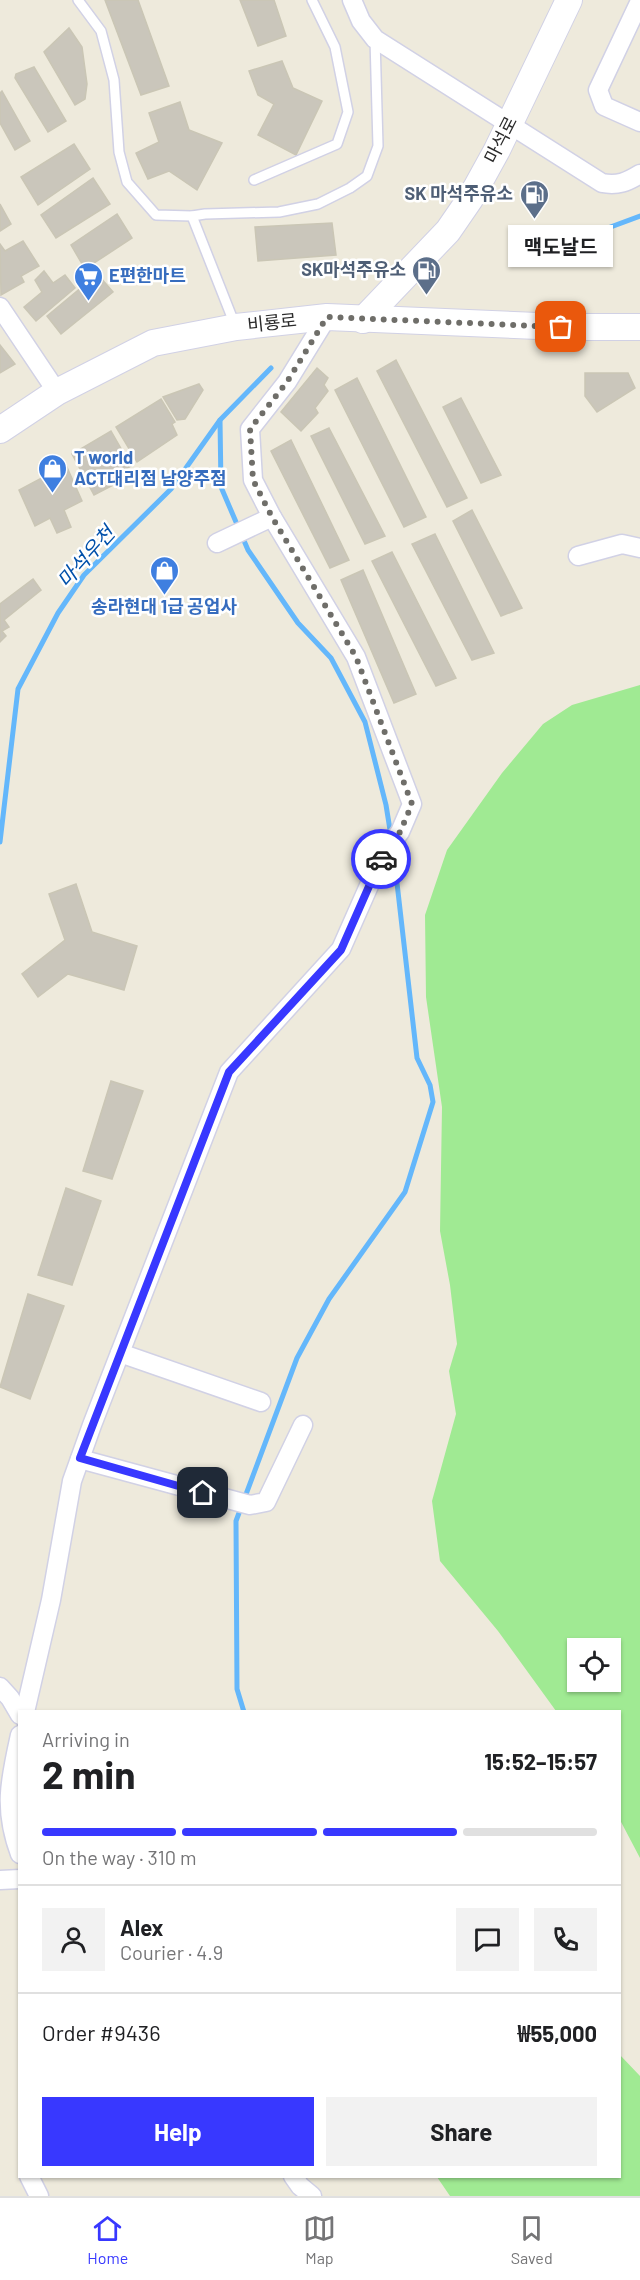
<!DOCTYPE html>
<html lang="en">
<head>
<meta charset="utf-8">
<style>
  body { margin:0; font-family:Barlow,"Noto Sans KR",sans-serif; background:#f2f2f2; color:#202124; height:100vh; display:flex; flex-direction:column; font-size:22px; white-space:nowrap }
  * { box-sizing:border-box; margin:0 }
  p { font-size:20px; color:#757577 }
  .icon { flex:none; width:33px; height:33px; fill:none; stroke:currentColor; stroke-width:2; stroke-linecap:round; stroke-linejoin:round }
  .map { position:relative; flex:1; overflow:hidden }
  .panel { position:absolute; left:18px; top:1710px; width:603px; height:468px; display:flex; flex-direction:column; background:#fff; border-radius:0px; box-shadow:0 2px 4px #0004 }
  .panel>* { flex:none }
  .fabs { position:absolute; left:567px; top:1638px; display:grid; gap:12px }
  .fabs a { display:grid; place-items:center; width:54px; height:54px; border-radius:0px; background:#fff; box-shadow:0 2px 4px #0004; font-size:30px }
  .pin { position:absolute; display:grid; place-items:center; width:51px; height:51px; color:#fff; margin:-26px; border-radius:12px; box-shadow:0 3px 9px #0006 }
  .courier { position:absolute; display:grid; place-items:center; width:60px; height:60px; margin:-30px; border:4px solid #3838ff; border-radius:50%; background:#fff; color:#222; box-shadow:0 2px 8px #0007 }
  .bubble { position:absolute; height:42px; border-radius:0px; background:#fff; box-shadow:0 2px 4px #0004; font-size:20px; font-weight:700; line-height:42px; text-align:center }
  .summary em { font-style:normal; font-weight:700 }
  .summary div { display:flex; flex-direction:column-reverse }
  .summary { display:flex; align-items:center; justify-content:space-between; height:102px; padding:0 24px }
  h1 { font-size:39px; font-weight:700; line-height:45px }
  .bar { display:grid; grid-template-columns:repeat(4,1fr); gap:9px 6px; align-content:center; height:72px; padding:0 24px }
  .bar i { height:8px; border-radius:4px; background:#e0e0e0 }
  .bar .current { background:#3838ff }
  .bar p { grid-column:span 4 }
  .line { display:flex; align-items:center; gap:15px; padding:0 24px; border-top:2px solid #e0e0e0 }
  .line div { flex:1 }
  .round { display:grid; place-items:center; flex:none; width:63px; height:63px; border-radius:0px; background:#f2f2f2 }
  .primary-button { display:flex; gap:12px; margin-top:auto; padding:12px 24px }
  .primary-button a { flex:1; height:69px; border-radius:0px; background:#3838ff; color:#fff; font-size:24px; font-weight:700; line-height:69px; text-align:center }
  .primary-button a+a { background:#f2f2f2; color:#202124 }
  .dock { display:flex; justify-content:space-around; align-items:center; height:84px; border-top:2px solid #e0e0e0; background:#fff; font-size:16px; color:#757577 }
  .dock a { display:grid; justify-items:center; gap:3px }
  .dock .current { color:#3838ff }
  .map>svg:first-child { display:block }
</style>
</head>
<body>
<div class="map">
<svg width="640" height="2196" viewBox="0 0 640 2196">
  <rect width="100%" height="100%" fill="#eeeadc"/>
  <!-- green -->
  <g fill="#a0ea93" fill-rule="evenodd">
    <path d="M640 685V1858L620 1820V1712L556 1711 498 1631 440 1561 432 1501 456 1414 449 1371 457 1344 450 1285 440 1231 442 1107 426 997 425 915 447 850 502 773 543 724 572 705ZM578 1648H610V1682H578Z"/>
    <path d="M620 2055 640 2076V2196H450L437 2177 620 2176Z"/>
  </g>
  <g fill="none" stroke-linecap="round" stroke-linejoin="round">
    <!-- stream -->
    <g stroke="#64b7fb" stroke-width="5">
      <path d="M554 248 640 216"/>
      <path d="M220 420 221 487 248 550 298 623 331 658 365 722 386 805 391 836"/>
      <path d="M0 842 18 689 58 613 84 575 171 489 220 420 271 368"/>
      <path d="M244 1712 237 1689 236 1521 297 1358 329 1299 405 1192 433 1102 430 1085 417 1058 393 848"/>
    </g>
  </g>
  <!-- building -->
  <g fill="#cac6bb" stroke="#cac6b5" stroke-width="1.5">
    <path d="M105 0H138L169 86 141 95Z"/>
    <path d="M240 0H274L286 36 258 46Z"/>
    <path d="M69 28 82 47 87 84 85 99 75 105 44 52Z"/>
    <path d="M282 61 293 88 322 101 296 155 258 135 274 104 258 95 249 71Z"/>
    <path d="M34 67 66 121 48 132 15 78 16 74Z"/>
    <path d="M2 91 30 141 15 150 0 123V93Z"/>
    <path d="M180 102 189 130 222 143 197 190 169 171 148 179 136 153 159 142 149 113Z"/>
    <path d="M74 144 90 169 38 205 21 177Z"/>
    <path d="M93 178 110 204 56 238 41 215Z"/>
    <path d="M0 204 11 224 0 231Z"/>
    <path d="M117 214 132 238 85 269 71 245Z"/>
    <path d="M332 223 336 255 258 261 255 227Z"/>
    <path d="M23 241 39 266 21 276 24 282 1 295 0 244 5 251Z"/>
    <path d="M92 268 113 292 61 334 47 316 89 281 84 274Z"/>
    <path d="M44 271 53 283 65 275 75 288 36 321 24 307 42 292 35 280Z"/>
    <path d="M0 345 15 364 0 373Z"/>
    <path d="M396 360 467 498 447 507 377 371Z"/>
    <path d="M317 368 328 378 324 385 328 391 315 408 318 413 301 431 281 412Z"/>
    <path d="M585 373H628L635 388 597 412 585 396Z"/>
    <path d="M357 378 426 517 404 527 335 390Z"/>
    <path d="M199 384 203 390 185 419 177 420 163 397Z"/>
    <path d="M461 398 501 475 481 483 443 407Z"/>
    <path d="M161 399 175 422 172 424 177 435 137 462 116 427Z"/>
    <path d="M329 428 385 536 365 544 311 436Z"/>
    <path d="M111 431 131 466 117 474 121 481 94 495 72 454Z"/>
    <path d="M291 440 349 560 330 568 271 451Z"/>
    <path d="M66 465 82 501 64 510 71 527 57 533 50 518 35 526 19 490Z"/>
    <path d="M472 510 522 608 501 616 453 521Z"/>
    <path d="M435 534 494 653 472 660 412 544Z"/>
    <path d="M392 552 456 678 436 686 372 561Z"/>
    <path d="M363 570 416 694 394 703 341 580Z"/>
    <path d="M33 579 41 590 4 620 9 627 2 631 6 636 0 642V604Z"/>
    <path d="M76 884 92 932 137 946 124 990 68 974 38 997 22 974 65 940 49 894Z"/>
    <path d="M111 1081 143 1091 112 1179 83 1171Z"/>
    <path d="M66 1188 101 1201 72 1285 38 1275Z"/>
    <path d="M28 1294 64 1306 30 1399 0 1387Z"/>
  </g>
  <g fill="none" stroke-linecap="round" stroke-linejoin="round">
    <defs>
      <g id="lane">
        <path d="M78 0 101 31 114 80 119 152 127 182 156 215 192 216 205 214 279 212 318 204 350 188 367 176 378 146 375 39"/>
        <path d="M254 180 337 144 348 112 335 47 312 0"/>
        <path d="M192 216 235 325"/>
      </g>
      <g id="street">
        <path d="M352 0 361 21 375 39 602 183C618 186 627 182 640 174"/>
        <path d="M640 1 598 90 604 106 640 122"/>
        <path d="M0 307 57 392"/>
        <path d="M217 543 272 517"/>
        <path d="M578 556 622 544 640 548"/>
        <path d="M120 1353 261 1402"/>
        <path d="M80 1459 250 1505 266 1502 303 1425"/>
        <path d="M0 1687 10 1698 20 1715"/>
        <path d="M25 1712 51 1600 72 1481 92 1425 229 1072 341 949 383 854 400 832 412 804 356 657 272 517 253 480 250 429 287 382 327 317"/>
        <path d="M20 1735C10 1780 3 1809 20 1854"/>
        <path d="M0 1880 20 1879"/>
        <path d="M29 2176 39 2196"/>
        <path d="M293 2176 300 2186 312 2196"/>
      </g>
      <g id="secondary">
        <path d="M363 320 448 231 470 199 497 150 569 0"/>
        <path d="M0 430 57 392 153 343 236 327 327 317 561 327H640"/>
      </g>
    </defs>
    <!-- lane casing -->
    <use href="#lane" stroke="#d1d1e5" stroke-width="12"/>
    <!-- street casing -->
    <use href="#street" stroke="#d1d1e5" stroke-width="21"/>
    <!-- secondary casing -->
    <use href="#secondary" stroke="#d1d1e5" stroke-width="28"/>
    <!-- lane -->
    <use href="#lane" stroke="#fff" stroke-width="9"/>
    <!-- street -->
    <use href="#street" stroke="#fff" stroke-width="18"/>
    <!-- secondary -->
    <use href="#secondary" stroke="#fff" stroke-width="26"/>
  </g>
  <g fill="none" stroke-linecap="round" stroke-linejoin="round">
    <!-- done -->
    <path stroke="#6f6e69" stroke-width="6" stroke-dasharray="0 10.8" d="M381 859 400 832 412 804 356 657 272 517 253 480 250 429 287 382 327 317 561 327"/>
    <!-- route -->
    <path stroke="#3838ff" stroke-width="8" d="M203 1493 80 1458 229 1072 341 950 381 859"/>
  </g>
  <!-- icons -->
  <defs>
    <symbol id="fuel-pin" viewBox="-11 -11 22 30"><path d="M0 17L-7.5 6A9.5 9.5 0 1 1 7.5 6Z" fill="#5c6f8a" stroke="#fff"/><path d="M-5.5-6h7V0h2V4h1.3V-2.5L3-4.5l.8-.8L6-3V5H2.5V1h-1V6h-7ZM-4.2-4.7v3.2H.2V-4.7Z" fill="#fff"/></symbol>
    <symbol id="supermarket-pin" viewBox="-11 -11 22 30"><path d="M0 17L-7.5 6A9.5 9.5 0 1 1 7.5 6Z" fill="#3f7fe0" stroke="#fff"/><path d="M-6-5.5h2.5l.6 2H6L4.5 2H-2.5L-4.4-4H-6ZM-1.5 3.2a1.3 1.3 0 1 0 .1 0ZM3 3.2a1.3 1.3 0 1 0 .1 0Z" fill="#fff"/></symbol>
    <symbol id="shop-pin" viewBox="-11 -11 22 30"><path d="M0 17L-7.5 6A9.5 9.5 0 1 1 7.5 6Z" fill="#3f7fe0" stroke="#fff"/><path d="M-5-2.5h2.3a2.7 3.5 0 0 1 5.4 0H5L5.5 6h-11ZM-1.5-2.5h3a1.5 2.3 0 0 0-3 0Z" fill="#fff"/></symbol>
  </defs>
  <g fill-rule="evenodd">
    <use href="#fuel-pin" x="518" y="178" width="33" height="45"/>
    <use href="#fuel-pin" x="410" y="254" width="33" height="45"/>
    <use href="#supermarket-pin" x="72" y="260" width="33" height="45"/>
    <use href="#shop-pin" x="36" y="452" width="33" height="45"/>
    <use href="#shop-pin" x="148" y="554" width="33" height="45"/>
  </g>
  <g text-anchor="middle" stroke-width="5" stroke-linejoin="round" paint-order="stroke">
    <!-- street labels -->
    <g font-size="18" fill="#2b2b2b" stroke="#fff">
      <text transform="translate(501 140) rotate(-63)" y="6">마석로</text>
      <text transform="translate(272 323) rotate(-6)" y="6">비룡로</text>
    </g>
    <!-- service labels -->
    <g font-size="18" font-weight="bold" fill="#4e5e75" stroke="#fff" text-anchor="end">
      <text x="513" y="200">SK 마석주유소</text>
      <text x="406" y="276">SK마석주유소</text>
    </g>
    <!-- shop labels -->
    <g font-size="18" font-weight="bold" fill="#366cbe" stroke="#fff" text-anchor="start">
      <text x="109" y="282">E편한마트</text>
      <text x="74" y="464">T world<tspan x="74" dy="21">ACT대리점 남양주점</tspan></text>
      <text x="164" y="613" text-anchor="middle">송라현대 1급 공업사</text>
    </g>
    <!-- water labels -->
    <g font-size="20" font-style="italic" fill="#0050aa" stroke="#fff">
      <text transform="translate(86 557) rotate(-48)" y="7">마석우천</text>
    </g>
  </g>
</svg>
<div class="fabs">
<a><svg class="icon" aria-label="locate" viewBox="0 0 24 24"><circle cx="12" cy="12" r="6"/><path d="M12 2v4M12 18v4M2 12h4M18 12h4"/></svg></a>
</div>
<div class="pin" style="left:561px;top:327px;background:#ea580c"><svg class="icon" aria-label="bag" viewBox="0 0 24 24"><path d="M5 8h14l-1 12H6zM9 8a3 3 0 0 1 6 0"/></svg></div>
<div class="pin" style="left:203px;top:1493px;background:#1f2937"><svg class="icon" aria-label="home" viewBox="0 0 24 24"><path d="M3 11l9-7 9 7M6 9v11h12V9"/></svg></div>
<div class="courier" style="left:381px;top:859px"><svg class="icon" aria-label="car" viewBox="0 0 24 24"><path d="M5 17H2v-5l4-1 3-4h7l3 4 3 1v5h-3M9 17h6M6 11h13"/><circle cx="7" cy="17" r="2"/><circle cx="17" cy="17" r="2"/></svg></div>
<div class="bubble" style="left:508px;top:225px;width:105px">맥도날드</div>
<section class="panel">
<div class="summary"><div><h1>2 min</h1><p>Arriving in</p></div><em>15:52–15:57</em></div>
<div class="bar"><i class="current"></i><i class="current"></i><i class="current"></i><i></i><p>On the way · 310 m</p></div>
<div class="line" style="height:108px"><a class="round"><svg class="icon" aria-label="person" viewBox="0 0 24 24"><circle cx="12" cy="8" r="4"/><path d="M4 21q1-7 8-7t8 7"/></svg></a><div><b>Alex</b><p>Courier · 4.9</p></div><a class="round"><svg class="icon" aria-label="chat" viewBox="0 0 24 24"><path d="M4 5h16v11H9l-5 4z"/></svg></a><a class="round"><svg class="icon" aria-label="phone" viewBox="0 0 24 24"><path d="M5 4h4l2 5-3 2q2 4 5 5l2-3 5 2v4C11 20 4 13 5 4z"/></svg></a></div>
<div class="line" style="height:78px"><div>Order #9436</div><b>₩55,000</b></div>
<div class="primary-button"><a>Help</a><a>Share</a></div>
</section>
</div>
<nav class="dock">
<a class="current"><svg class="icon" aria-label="home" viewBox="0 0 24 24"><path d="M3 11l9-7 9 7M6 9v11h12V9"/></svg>Home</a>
<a><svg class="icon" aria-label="map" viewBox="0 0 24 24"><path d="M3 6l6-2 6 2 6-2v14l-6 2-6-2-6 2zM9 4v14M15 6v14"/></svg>Map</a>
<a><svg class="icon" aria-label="saved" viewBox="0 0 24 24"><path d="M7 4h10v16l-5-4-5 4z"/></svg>Saved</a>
</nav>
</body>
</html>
